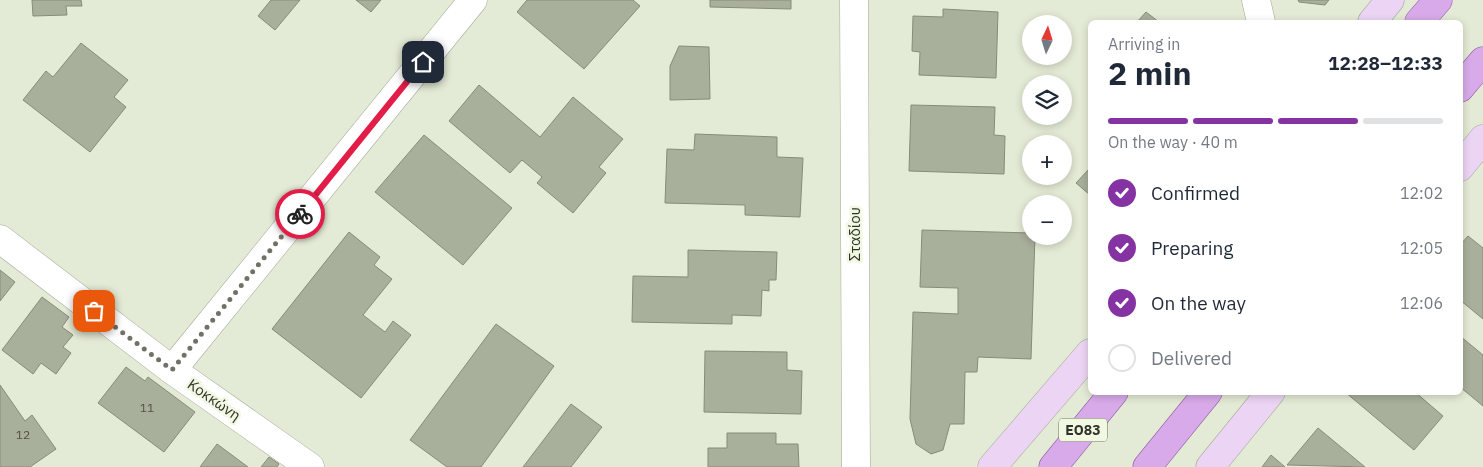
<!DOCTYPE html>
<html lang="en">
<head>
<meta charset="utf-8">
<style>
  body { margin:0; font-family:"IBM Plex Sans",sans-serif; background:#f6f6f7; color:#1f2937; height:100vh; display:flex; flex-direction:column; font-size:19px; white-space:nowrap }
  * { box-sizing:border-box; margin:0 }
  p { font-size:16px; color:#747a83 }
  .icon { flex:none; width:28px; height:28px; fill:none; stroke:currentColor; stroke-width:2; stroke-linecap:round; stroke-linejoin:round }
  .map { position:relative; flex:1; overflow:hidden }
  .panel { position:absolute; left:1088px; top:20px; width:375px; height:375px; display:flex; flex-direction:column; background:#fff; border-radius:8px; box-shadow:0 2px 8px #0003 }
  .panel>* { flex:none }
  .needle { width:32px; rotate:4deg }
  .fabs { position:absolute; left:1022px; top:15px; display:grid; gap:10px }
  .fabs a { display:grid; place-items:center; width:50px; height:50px; border-radius:50%; background:#fff; box-shadow:0 2px 8px #0003; font-size:25px }
  .pin { position:absolute; display:grid; place-items:center; width:42px; height:42px; color:#fff; margin:-21px; border-radius:10px; box-shadow:0 2px 8px #0006 }
  .courier { position:absolute; display:grid; place-items:center; width:50px; height:50px; margin:-25px; border:4px solid #e11d48; border-radius:50%; background:#fff; color:#222; box-shadow:0 1px 6px #0007 }
  .overview em { font-style:normal; font-weight:700 }
  .overview div { display:flex; flex-direction:column-reverse }
  .overview { display:flex; align-items:center; justify-content:space-between; height:85px; padding:0 20px }
  h1 { font-size:32px; font-weight:700; line-height:38px }
  .bar { display:grid; grid-template-columns:repeat(4,1fr); gap:8px 5px; align-content:center; height:60px; padding:0 20px }
  .bar i { height:6px; border-radius:4px; background:#e0e1e3 }
  .bar .on { background:#8533a2 }
  .bar p { grid-column:span 4 }
  ol { padding:0 20px; list-style:none }
  li { display:flex; align-items:center; gap:15px; height:55px }
  li p { margin-inline-start:auto }
  li .icon { padding:5px; border-radius:50%; background:#8533a2; color:#fff; stroke-width:4 }
  li:last-child { color:#747a83 }
  li i { width:28px; height:28px; border:2px solid #e0e1e3; border-radius:50% }
  .map>svg:first-child { display:block }
</style>
</head>
<body>
<div class="map">
<svg width="1483" height="467" viewBox="0 0 1483 467">
  <rect width="100%" height="100%" fill="#e3ead5"/>
  <!-- building -->
  <g fill="#a8af9b" stroke="#858c78">
    <path d="M32 0H81L82 6H66L67 15 33 16Z"/>
    <path d="M271 0H300L275 30 258 16Z"/>
    <path d="M356 0H381L371 12Z"/>
    <path d="M527 0H633L640 6 584 69 517 12Z"/>
    <path d="M710 0H791V9L710 7Z"/>
    <path d="M1298 0H1329L1325 5 1299 2Z"/>
    <path d="M943 9 998 12 996 78 919 75 920 52 912 51 913 16 943 17Z"/>
    <path d="M1146 12 1159 22H1137Z"/>
    <path d="M81 43 128 80 114 97 126 107 90 152 23 100 46 71 53 77Z"/>
    <path d="M679 46 709 47 710 99 670 100V66Z"/>
    <path d="M479 85 540 137 573 97 623 139 599 167 606 173 573 213 537 183 542 177 522 160 510 173 449 121Z"/>
    <path d="M911 105 995 107 994 135 1005 136 1004 174 909 171Z"/>
    <path d="M695 134 777 137V157L803 158 800 217 745 215V205L665 203 667 149 694 150Z"/>
    <path d="M424 135 512 208 463 265 375 192Z"/>
    <path d="M1090 168V195L1076 183Z"/>
    <path d="M922 230 1031 233V236H1035L1031 359 978 357 977 372H965L964 424H950L943 450 931 454 916 444 910 419 913 312 958 314V288L920 287Z"/>
    <path d="M349 232 380 257 374 265 392 279 363 315 385 332 393 321 411 335 361 398 272 329Z"/>
    <path d="M1468 236 1483 248V319L1460 300V245Z"/>
    <path d="M688 250 777 252 776 280H769V291L762 290 761 316 732 315V324L632 322 633 276 688 277Z"/>
    <path d="M0 270 15 282 0 301Z"/>
    <path d="M42 297 69 317 62 327 73 335 63 347 71 353 56 374 41 363 33 374 2 350Z"/>
    <path d="M496 324 554 366 481 467H447L410 440Z"/>
    <path d="M1460 336 1483 355V406L1460 387Z"/>
    <path d="M705 351 787 352V370L802 371 801 414 704 412Z"/>
    <path d="M126 367 145 381 148 377 195 412 164 452 98 403Z"/>
    <path d="M0 385 25 421 32 415 56 449 30 467H0Z"/>
    <path d="M1345 392H1415L1443 416 1414 450Z"/>
    <path d="M571 404 602 427 571 467H523Z"/>
    <path d="M1318 428 1365 467 1287 465Z"/>
    <path d="M727 433H776V444H798L799 467H708V448H727Z"/>
    <path d="M217 444 248 467H200Z"/>
    <path d="M1271 455 1285 467H1262Z"/>
    <path d="M269 457 279 464 277 467H261Z"/>
  </g>
  <g fill="none" stroke-linecap="round" stroke-linejoin="round">
    <defs>
      <g id="street">
        <path d="M854 0 856 467"/>
        <path d="M1256 0 1261 22"/>
        <path d="M0 239 172 370 310 467"/>
        <path d="M172 370 473 0"/>
      </g>
      <g id="secondary">
        <path d="M1372 22 1390 0"/>
        <path d="M1460 167 1483 139"/>
        <path d="M992 467 1090 353"/>
        <path d="M1210 467 1271 392"/>
      </g>
      <g id="primary">
        <path d="M1419 22 1438 0"/>
        <path d="M1460 88 1483 61"/>
        <path d="M1053 467 1114 392"/>
        <path d="M1147 467 1208 392"/>
      </g>
    </defs>
    <!-- street casing -->
    <use href="#street" stroke="#a2aa95" stroke-width="29"/>
    <!-- secondary casing -->
    <use href="#secondary" stroke="#a2aa95" stroke-width="29"/>
    <!-- primary casing -->
    <use href="#primary" stroke="#8c5c9d" stroke-width="29"/>
    <!-- street -->
    <use href="#street" stroke="#fff" stroke-width="28"/>
    <!-- secondary -->
    <use href="#secondary" stroke="#ecd5f4" stroke-width="28"/>
    <!-- primary -->
    <use href="#primary" stroke="#d8aae9" stroke-width="28"/>
  </g>
  <g fill="none" stroke-linecap="round" stroke-linejoin="round">
    <!-- done -->
    <path stroke="#6f7366" stroke-width="5" stroke-dasharray="0 9" d="M94 311 172 370 300 214"/>
    <!-- route -->
    <path stroke="#e11d48" stroke-width="6" d="M300 214 423 62"/>
  </g>
  <g text-anchor="middle" stroke-width="5" stroke-linejoin="round" paint-order="stroke">
    <!-- number labels -->
    <g font-size="12" fill="#4e5246">
      <text x="147" y="412">11</text>
      <text x="23" y="439">12</text>
    </g>
    <!-- shield labels -->
    <rect fill="#f0f8e2" stroke="#6a6e61" stroke-width="1" x="1059" y="418.5" width="48" height="23" rx="4"/>
    <g font-size="14" font-weight="bold" fill="#30332a">
      <text x="1083" y="435">ΕΟ83</text>
    </g>
    <!-- street labels -->
    <g font-size="15" fill="#30332a" stroke="#f0f8e2">
      <text transform="translate(855 234) rotate(-90)" y="5">Σταδίου</text>
      <text transform="translate(214 400) rotate(35)" y="5">Κοκκώνη</text>
    </g>
  </g>
</svg>
<div class="fabs">
<a><svg class="needle" viewBox="-14 -14 28 28"><path d="M0-13l5 13h-10z" fill="#e53935"/><path d="M0 13l5-13h-10z" fill="#747a83"/></svg></a>
<a><svg class="icon" aria-label="layers" viewBox="0 0 24 24"><path d="M12 4l9 5-9 5-9-5zM3 14l9 5 9-5"/></svg></a>
<a>+</a>
<a>−</a>
</div>
<div class="pin" style="left:94px;top:311px;background:#ea580c"><svg class="icon" aria-label="bag" viewBox="0 0 24 24"><path d="M5 8h14l-1 12H6zM9 8a3 3 0 0 1 6 0"/></svg></div>
<div class="pin" style="left:423px;top:62px;background:#1f2937"><svg class="icon" aria-label="home" viewBox="0 0 24 24"><path d="M3 11l9-7 9 7M6 9v11h12V9"/></svg></div>
<div class="courier" style="left:300px;top:214px"><svg class="icon" aria-label="bike" viewBox="0 0 24 24"><circle cx="6" cy="16" r="4"/><circle cx="18" cy="16" r="4"/><path d="M6 16l4-8h5l3 8M10 8l3 8H6M13 5h3"/></svg></div>
<section class="panel">
<div class="overview"><div><h1>2 min</h1><p>Arriving in</p></div><em>12:28–12:33</em></div>
<div class="bar"><i class="on"></i><i class="on"></i><i class="on"></i><i></i><p>On the way · 40 m</p></div>
<ol>
<li><svg class="icon" aria-label="check" viewBox="0 0 24 24"><path d="M5 12l5 5 9-10"/></svg>Confirmed<p>12:02</p></li>
<li><svg class="icon" aria-label="check" viewBox="0 0 24 24"><path d="M5 12l5 5 9-10"/></svg>Preparing<p>12:05</p></li>
<li><svg class="icon" aria-label="check" viewBox="0 0 24 24"><path d="M5 12l5 5 9-10"/></svg>On the way<p>12:06</p></li>
<li><i></i>Delivered</li>
</ol>
</section>
</div>
</body>
</html>
